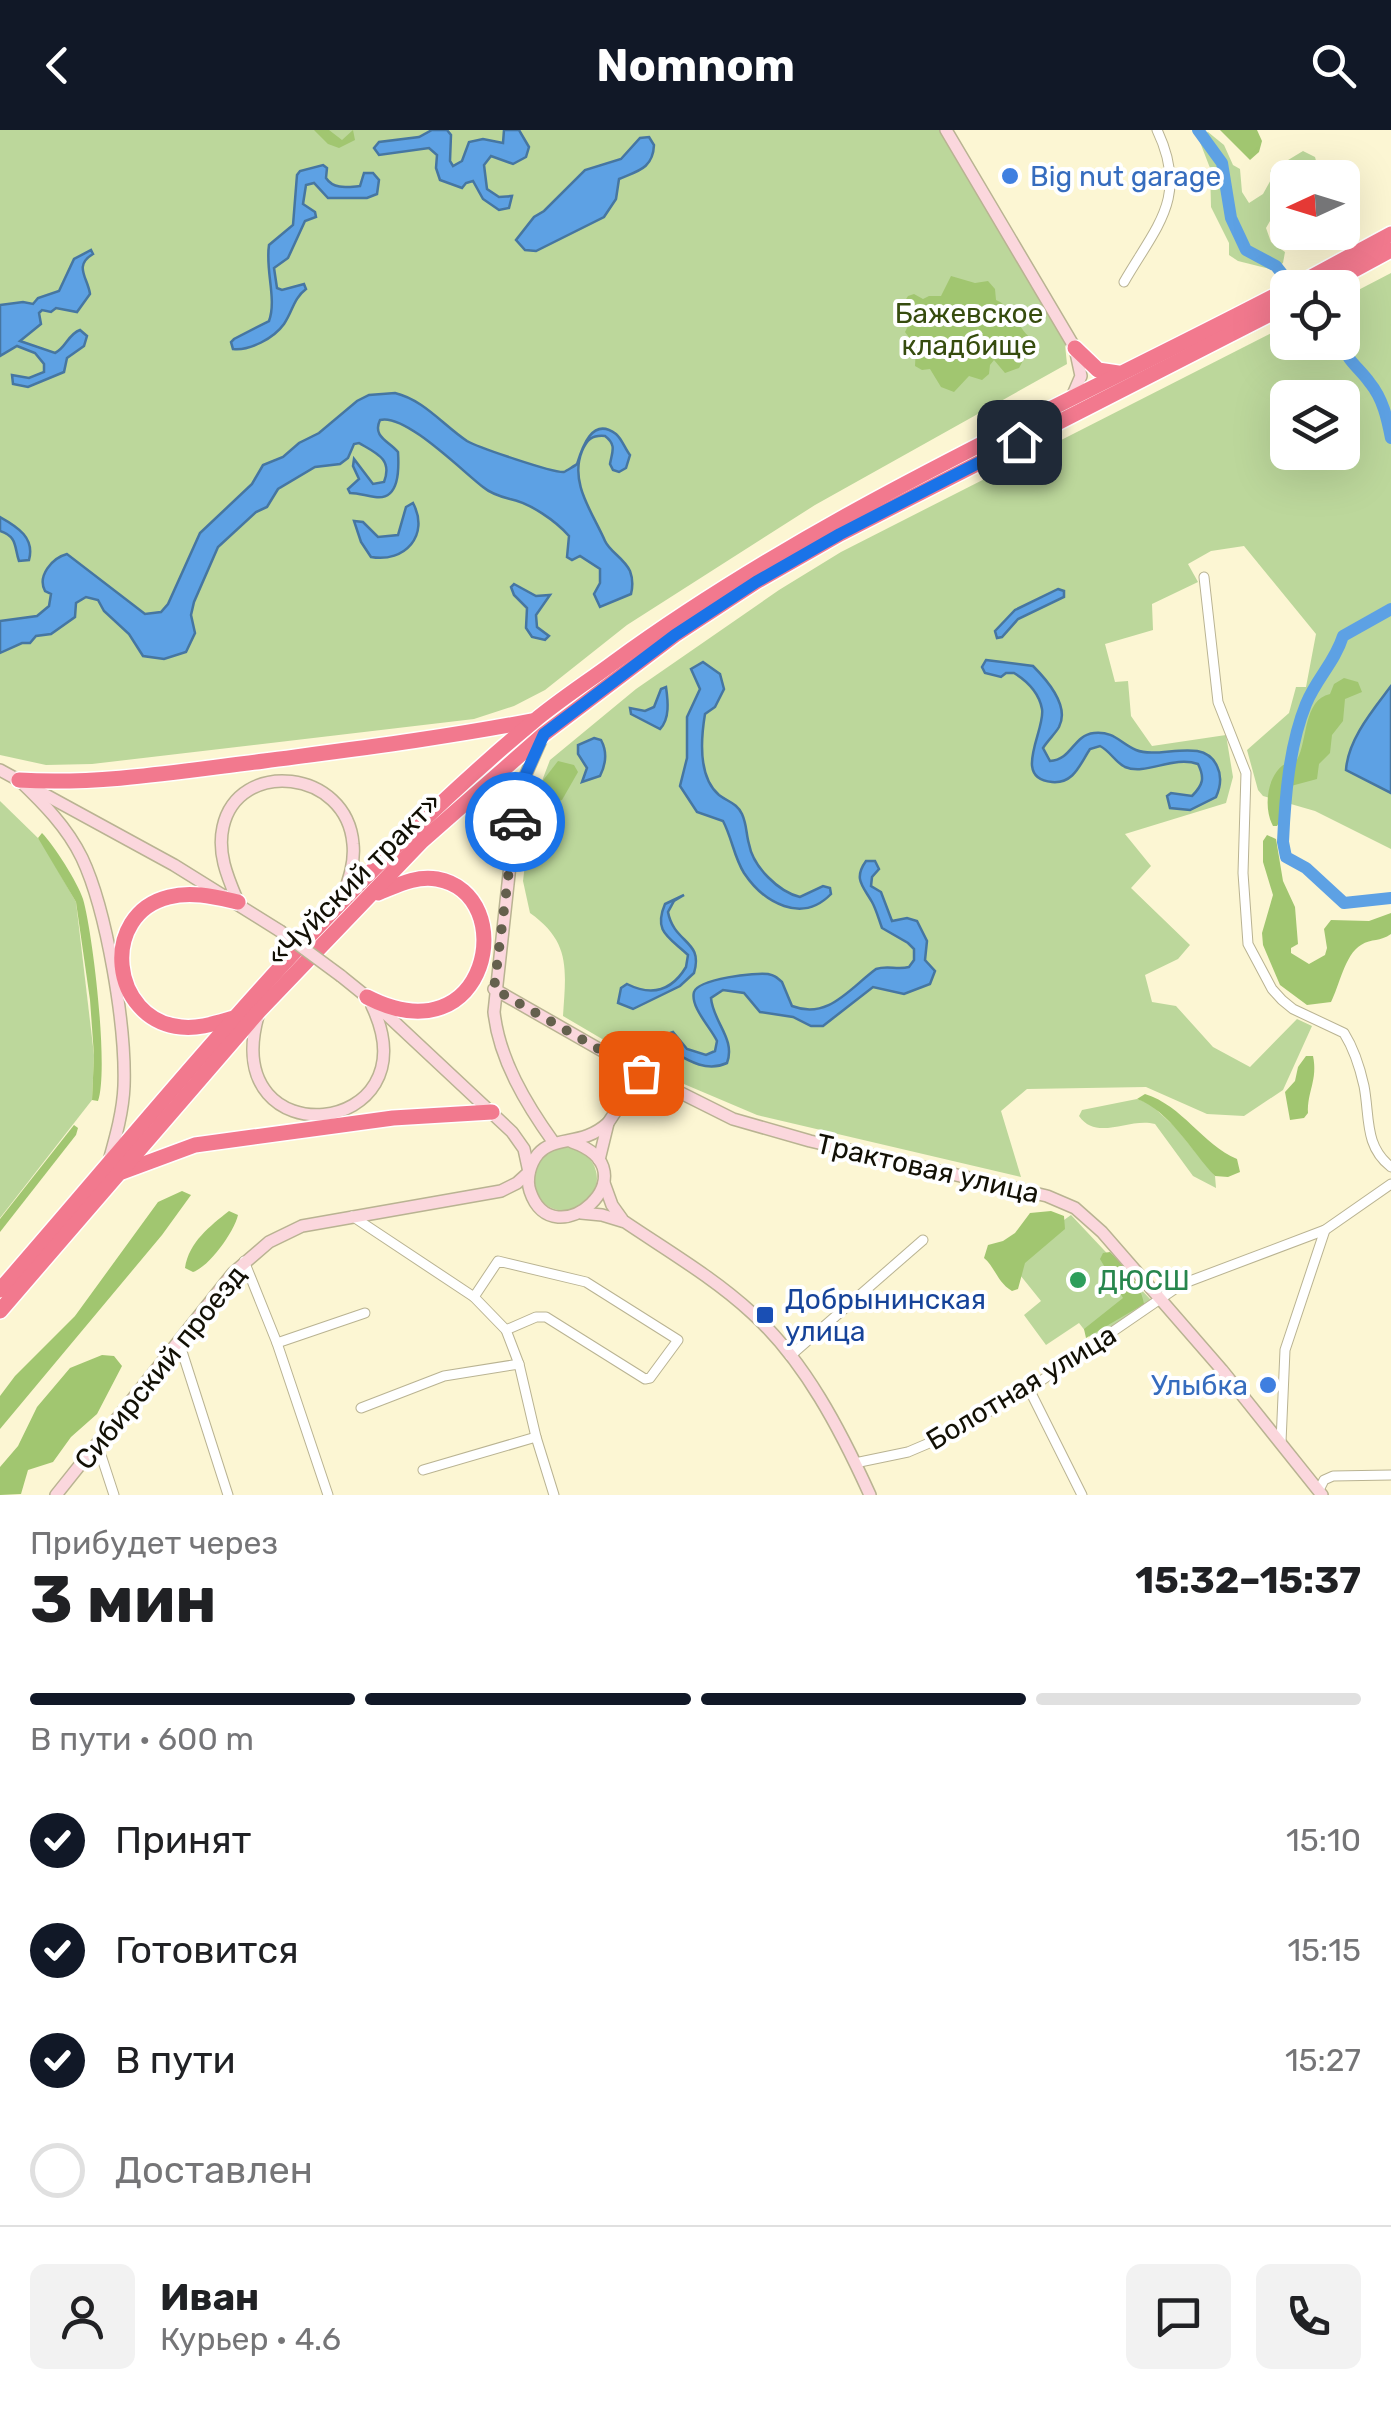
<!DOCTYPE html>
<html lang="ru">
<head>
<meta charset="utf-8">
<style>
  body { margin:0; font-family:Rubik,sans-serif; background:#f2f2f2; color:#202124; height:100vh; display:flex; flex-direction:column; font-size:38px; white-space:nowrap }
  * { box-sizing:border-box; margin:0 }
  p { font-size:32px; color:#757577 }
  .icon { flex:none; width:55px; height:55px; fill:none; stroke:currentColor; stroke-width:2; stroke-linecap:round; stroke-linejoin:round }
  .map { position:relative; height:1365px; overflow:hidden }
  .drawer { display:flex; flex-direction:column; background:#fff; flex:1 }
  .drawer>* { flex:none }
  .needle { width:65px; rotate:266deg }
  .buttons { position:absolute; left:1270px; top:30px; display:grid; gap:20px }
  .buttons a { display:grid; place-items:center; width:90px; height:90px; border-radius:15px; background:#fff; box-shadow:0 10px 40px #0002; font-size:50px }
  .pin { position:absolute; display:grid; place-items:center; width:85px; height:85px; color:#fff; margin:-42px; border-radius:20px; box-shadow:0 5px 15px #0006 }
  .courier { position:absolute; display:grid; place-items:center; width:100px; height:100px; margin:-50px; border:8px solid #1a73e8; border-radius:50%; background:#fff; color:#222; box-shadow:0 2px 12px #0007 }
  .summary em { font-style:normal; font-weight:700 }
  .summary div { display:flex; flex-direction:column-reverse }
  .summary { display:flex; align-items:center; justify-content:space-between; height:170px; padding:0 30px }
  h1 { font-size:65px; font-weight:700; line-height:75px }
  .bar { display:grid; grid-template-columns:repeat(4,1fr); gap:15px 10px; align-content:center; height:120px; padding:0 30px }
  .bar i { height:12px; border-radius:8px; background:#e0e0e0 }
  .bar .on { background:#111827 }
  .bar p { grid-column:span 4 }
  .line { display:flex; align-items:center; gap:25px; padding:0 30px; border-top:2px solid #e0e0e0 }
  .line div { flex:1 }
  .round { display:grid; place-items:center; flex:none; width:105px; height:105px; border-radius:15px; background:#f2f2f2 }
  ol { padding:0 30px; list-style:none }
  li { display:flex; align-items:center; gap:30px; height:110px }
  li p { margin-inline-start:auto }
  li .icon { padding:10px; border-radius:50%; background:#111827; color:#fff; stroke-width:4 }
  li:last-child { color:#757577 }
  li i { width:55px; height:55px; border:5px solid #e0e0e0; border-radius:50% }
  header { display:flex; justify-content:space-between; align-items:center; height:130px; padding:0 30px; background:#111827; color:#fff; font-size:45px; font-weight:700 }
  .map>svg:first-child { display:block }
</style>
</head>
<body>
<header><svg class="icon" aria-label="back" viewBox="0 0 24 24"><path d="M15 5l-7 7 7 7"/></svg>Nomnom<svg class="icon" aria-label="search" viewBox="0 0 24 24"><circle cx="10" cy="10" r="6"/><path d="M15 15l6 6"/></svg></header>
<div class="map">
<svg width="1391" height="1365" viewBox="0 0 1391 1365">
  <rect width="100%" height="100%" fill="#fcf6d3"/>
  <!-- green -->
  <g fill="#bcd79b" fill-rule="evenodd">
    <path d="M0 0H939L1064 205 1067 234 815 375 627 495 545 560 514 576 474 589 92 634 46 635 0 625Z"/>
    <path d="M1208 2 1224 15 1233 35 1240 39 1242 62 1249 73 1263 64 1273 46 1270 41 1303 21 1315 27 1319 42 1316 47 1288 48 1287 72 1282 70 1266 98 1271 112 1285 122 1283 133 1274 140 1238 131 1229 125V113L1211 77 1210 38 1198 7Z"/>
    <path d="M1391 143V719L1315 681 1263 666 1258 660 1247 620 1289 583 1296 557H1306L1316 504 1244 416 1211 421 1188 434 1198 452 1152 474 1153 500 1105 514 1115 552 1128 551 1131 586 1152 616 1226 605 1233 647 1226 673 1125 704 1151 736 1131 758 1190 815 1178 829 1145 845 1152 872 1176 876 1213 917 1250 937 1297 889 1312 896 1283 960 1244 986 1207 984 1146 957 1027 959 1001 981 1021 1047 757 985 665 946 563 886C566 840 571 812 530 783L523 751 528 709 537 664 550 630 636 559 779 460 841 422 1287 195 1288 212H1342L1343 168ZM1288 268H1342V322H1288Z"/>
    <path d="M0 671 41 711 76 772 94 925 92 970 0 1088Z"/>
    <path d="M1137 969 1149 973 1175 997 1215 1046 1216 1058 1193 1046 1155 994C1129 987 1097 1012 1079 986L1082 980Z"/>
    <circle cx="565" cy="1049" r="32"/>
    <path d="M1071 1085 1151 1170 1093 1211 1079 1193 1046 1215 1024 1185 1041 1171 1008 1130Z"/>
  </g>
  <!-- forest -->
  <g fill="#a1c670">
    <path d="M314 0H329L342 10 353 0 355 10 339 18 328 14Z"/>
    <path d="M1220 0H1257L1262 11 1259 22 1250 30Z"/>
    <path d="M951 146 975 153 988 151 995 159 996 170C1017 179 1016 200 1035 211V221L1024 229 1019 238 1005 243 994 230 990 235 989 244 982 250 969 246 954 262 941 257 930 239 922 240 915 236 916 217 905 202 915 182 907 180 903 174 908 166 914 164 923 169 929 166H941Z"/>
    <path d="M1344 548 1358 552 1362 562 1345 569 1343 591 1332 605 1330 623 1319 634 1317 649 1291 656 1285 682 1277 696H1273C1261 674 1269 632 1297 630 1308 610 1303 570 1330 564L1334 554Z"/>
    <path d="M558 631 574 635 578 642 562 670 553 673 544 669 541 653Z"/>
    <path d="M42 703C54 715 78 753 83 769 93 804 109 940 98 971L92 970 94 925 90 870 76 772 38 708Z"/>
    <path d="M1267 705 1276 709 1283 751 1295 777 1298 814 1291 818V823L1309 834 1325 825 1327 818 1324 799 1331 790 1369 791 1391 783V804C1380 812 1372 808 1361 815 1345 824 1339 857 1331 872L1307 875 1280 855 1263 815 1262 803 1273 765 1263 732V711Z"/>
    <path d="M1306 926H1313C1318 950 1307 962 1308 983L1304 988 1290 990 1285 962 1295 951 1298 937Z"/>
    <path d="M1145 964C1183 976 1202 1014 1237 1029L1240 1042 1228 1047 1215 1046C1191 1021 1170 981 1137 969Z"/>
    <path d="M74 995 78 998 76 1005 0 1102V1089Z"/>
    <path d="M182 1061 191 1065 162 1105 0 1299V1266L15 1246 75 1186 158 1072Z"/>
    <path d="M229 1081 238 1085C234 1102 209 1137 193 1142L185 1138C189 1112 210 1096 229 1081Z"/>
    <path d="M1051 1081 1064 1086 1065 1099 1025 1133 1018 1159 1012 1161C997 1152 995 1137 984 1128L988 1115 1003 1111 1015 1103 1030 1083Z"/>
    <path d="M1110 1122C1124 1136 1141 1154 1144 1174L1086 1208 1084 1199 1123 1168 1100 1129 1103 1123Z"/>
    <path d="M102 1225 114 1226 122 1236 97 1284 71 1307 53 1332 28 1340 21 1364 0 1365V1337L18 1316 37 1277 70 1238Z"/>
  </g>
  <!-- water -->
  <g fill="#5da1e4" stroke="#4676a1" stroke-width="2.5">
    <path d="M432 0H447L451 5 450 31 453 36 462 31 469 12 483 9 503 13 504 0H519L529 17 526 27 513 34 491 26 484 35 487 59 499 67 512 66 509 78 499 80 483 69 473 51 466 53 462 58 440 50 436 38 437 25 429 18 379 25 374 18 379 12 419 7Z"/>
    <path d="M649 7 654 15C653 39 637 41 619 49L616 69 604 87 536 121 525 120 516 110 534 87 544 81 585 40 621 29 640 8Z"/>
    <path d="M323 35 327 38 326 48C334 60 348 57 360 56L364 43H373L379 50 377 64 367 68H328L314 53 306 55 303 74 315 82 316 87 305 91 288 128 274 138 277 158 282 160 304 154 306 159C293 169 293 181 284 194 274 208 250 221 233 219L231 212 234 209 269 191C277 169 265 140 269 115L293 95 297 45 300 41Z"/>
    <path d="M91 120 93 124C73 136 88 148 90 164L77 182 56 178 51 182 42 180 39 183 41 194 20 211 55 223C66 218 68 204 80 200L87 206 84 216 67 228 64 242 28 257 13 254 12 245 29 248 44 242V234L35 223 17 216 0 226V175L23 172 33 174 38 168 59 161 74 129Z"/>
    <path d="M395 263C424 270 443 295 467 311 477 317 553 343 564 342 566 341 576 335 577 334 582 318 592 286 616 304 622 309 625 319 630 325L626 338 619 342 613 340 610 334C612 322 617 315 605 306 592 305 587 309 582 321 569 353 593 383 605 411 610 422 624 428 630 441 633 449 633 456 631 464L600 477 594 464 600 453V439L580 426 572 430 567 427 569 406C556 391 530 373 510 369 502 367 490 363 483 357 462 341 405 283 380 290 372 307 389 311 398 322 399 338 400 371 375 367 366 366 359 363 350 363L348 359 359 349 353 336 354 329 373 354 384 352C393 329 376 323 359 313L354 314 348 328 340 334 315 337 278 359 267 377 256 382 218 417 194 472 191 485 195 503 186 522 164 529 143 526 129 504 104 481 98 470 86 467 76 473 75 487 51 504 36 506 30 513H22L0 523V491L37 486 49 476 51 464 45 461C37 446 52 428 67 424L145 484 161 482 168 474 200 403 252 354 263 335 283 327 299 313 319 303 357 271 369 265Z"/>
    <path d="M413 373C430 405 405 433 371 427L361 412 354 391 363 392 378 407 398 405 406 377Z"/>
    <path d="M0 387C18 397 35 408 29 430L19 431C14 417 18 407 0 401Z"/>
    <path d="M514 454 536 466 550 465 536 485 537 497 549 506 545 510 532 507 526 498 527 478 514 465 511 457Z"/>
    <path d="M1058 459 1064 461V467L1018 489 1002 507 997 508 995 501 1015 480Z"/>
    <path d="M986 530 1033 536C1047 550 1070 576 1059 597 1055 604 1048 610 1043 618L1050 631C1072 630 1073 605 1094 603 1114 601 1120 613 1136 620 1160 630 1203 606 1217 636 1222 646 1220 658 1216 667L1190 680 1170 678 1167 666 1171 663 1192 666C1203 655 1205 648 1198 634 1173 625 1146 646 1125 637 1115 632 1110 621 1100 616L1090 619C1080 634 1074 654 1052 652 1011 649 1046 599 1042 579 1039 563 1027 551 1014 543H1006L1001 547 985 543 982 537Z"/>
    <path d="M703 532 720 544 724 559 715 577 705 584C701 608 698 647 719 665 728 672 737 673 742 684 747 695 746 704 749 714 753 737 779 762 800 767L823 756 830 758 831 764C802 794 764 773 744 743 734 727 732 708 723 691L697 682 680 656 687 628V587L700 559 691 539Z"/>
    <path d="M1391 556V663L1346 640C1348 609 1373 580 1391 556Z"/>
    <path d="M666 557C668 571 670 589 660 599L631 584 630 578 645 581 654 577 661 559Z"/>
    <path d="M594 608 601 610C607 621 606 634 600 646L582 652 587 638 578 624V615Z"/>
    <path d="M866 731H875L879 739 872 747 871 756 881 762 892 791 907 788 917 791 927 811 925 830 935 841 930 854 904 864 873 857 823 896H811L793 887 760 882 744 863 723 860 711 868C713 892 736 909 727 933 703 944 682 926 661 915L658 907 673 902 687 919 706 925 715 921 717 911C711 898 690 877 694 862 698 849 756 842 768 844 776 846 776 847 782 852L792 876C828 890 849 859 876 839 887 835 897 840 909 837L914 830V819L908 813 882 798C879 790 876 779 872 772 863 756 853 749 866 731Z"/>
    <path d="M684 765 674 771 668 782C674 814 704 810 694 843L680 856 633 879 618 873 621 858 627 854C651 866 671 862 686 837L688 825C669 807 653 802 665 774Z"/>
  </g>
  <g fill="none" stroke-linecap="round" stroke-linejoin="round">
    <!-- river -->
    <g stroke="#5da1e4" stroke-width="12">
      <path d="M1198 0 1222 33 1231 88 1246 120 1276 136 1293 158"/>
      <path d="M1341 212C1349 234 1358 236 1370 253 1383 269 1387 288 1391 308"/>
      <path d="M1391 479 1343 506C1335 532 1316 549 1306 574 1289 616 1285 668 1283 712L1286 727 1306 738 1344 773 1391 768"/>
    </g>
    <defs>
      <g id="street">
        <path d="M1124 152C1157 95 1189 67 1157 0"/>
        <path d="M1204 447 1218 572 1246 643 1243 743 1248 814 1272 859 1282 870 1293 879 1344 903C1354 919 1360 938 1364 956 1370 987 1364 1016 1391 1037"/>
        <path d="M352 1086 474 1167 506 1200 519 1234 536 1307 554 1365"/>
        <path d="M244 1131 277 1213 328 1365"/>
        <path d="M474 1167 498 1131 586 1152 678 1210 650 1248 645 1249 546 1187H536L506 1200"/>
        <path d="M179 1212 228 1365"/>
        <path d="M277 1213 365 1183"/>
        <path d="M790 1226 923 1110"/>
        <path d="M1029 1259 1082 1365"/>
        <path d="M361 1278 444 1246 519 1234"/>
        <path d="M1281 1312 1285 1220 1325 1100"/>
        <path d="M98 1316 114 1365"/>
        <path d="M855 1333 908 1322 948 1305 1029 1259 1182 1154 1325 1100 1391 1054"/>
        <path d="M423 1340 536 1307"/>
        <path d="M1319 1360 1324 1350 1333 1346 1391 1345"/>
      </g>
      <g id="secondary">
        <path d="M946 0 1075 218 1081 246 1072 267"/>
        <path d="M542 608 518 662 494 882C499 929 526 974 554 1013"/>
        <path d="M0 640 174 735 280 801"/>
        <path d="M19 650C43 673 67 697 82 728 107 781 126 896 124 956 123 981 116 1006 109 1031"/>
        <path d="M238 772C228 748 217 724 223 697 238 628 347 639 353 714 355 732 349 749 343 766"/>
        <path d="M341 846 367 867"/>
        <path d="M494 859 641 943 733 989 810 1011 1047 1066 1075 1078 1102 1102 1222 1240 1322 1365"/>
        <path d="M258 886C218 1030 435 1008 372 876"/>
        <path d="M572 1012C656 1041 553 1131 530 1061 526 1049 530 1034 538 1024 554 1005 582 1017 608 993"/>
        <path d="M599 1030 608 993 641 943"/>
        <path d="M604 1053 612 1075 622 1089"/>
        <path d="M581 1083 602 1085 625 1092C668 1121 714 1148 752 1183 805 1231 841 1301 870 1365"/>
        <path d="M56 1365 233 1143 269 1112 302 1096 501 1061 517 1053 529 1042 524 1019 512 1002 372 871"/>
      </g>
      <g id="highway">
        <path d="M1291 158 1391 104"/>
        <path d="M1321 158 1391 120"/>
        <path d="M1075 218 1098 240 1118 243"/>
        <path d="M19 650C102 655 182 641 264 631 354 619 443 608 531 591"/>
        <path d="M367 867C489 930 521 764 437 749 416 745 396 756 378 763"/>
        <path d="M234 888C216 893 199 899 181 897 110 890 99 784 169 767 192 761 215 767 238 772"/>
        <path d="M122 1042 195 1015 393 988 492 982"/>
        <path d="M0 1160C171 964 332 759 533 592 558 571 586 553 613 533 821 381 1060 278 1288 159"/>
        <path d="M0 1181 259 881 422 711 544 604 675 505 756 452 840 404 1288 175"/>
      </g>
    </defs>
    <!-- street casing -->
    <use href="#street" stroke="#b9b392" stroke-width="11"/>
    <!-- secondary casing -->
    <use href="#secondary" stroke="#b9b392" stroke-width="14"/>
    <!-- highway casing -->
    <use href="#highway" stroke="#fff" stroke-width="18"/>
    <!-- street -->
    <use href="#street" stroke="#fff" stroke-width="9"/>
    <!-- secondary -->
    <use href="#secondary" stroke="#fbd7dd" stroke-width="11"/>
    <!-- highway -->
    <use href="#highway" stroke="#f2798e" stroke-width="15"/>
    <defs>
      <path id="secondary-bridge" d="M280 801 341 846"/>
    </defs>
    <!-- secondary-bridge casing -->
    <use href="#secondary-bridge" stroke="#b9b392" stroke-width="14" stroke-linecap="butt"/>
    <!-- secondary-bridge -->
    <use href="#secondary-bridge" stroke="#fbd7dd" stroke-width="11"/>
  </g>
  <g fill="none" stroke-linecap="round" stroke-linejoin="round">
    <!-- done -->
    <path stroke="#64604d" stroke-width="10" stroke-dasharray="0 18" d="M515 692 494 859 641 943"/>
    <!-- route -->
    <path stroke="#1a73e8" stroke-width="12" d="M515 692 518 662 544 604 675 505 756 452 840 404 1019 312"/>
  </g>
  <!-- markers -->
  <g fill="#3f7fe0" stroke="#fff" stroke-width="4">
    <circle cx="1010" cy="46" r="10"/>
    <circle cx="1268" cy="1255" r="10"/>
  </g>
  <circle fill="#2e9e5b" stroke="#fff" stroke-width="4" cx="1078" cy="1150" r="10"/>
  <rect fill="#1a4fb4" stroke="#fff" stroke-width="4" x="755" y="1175" width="20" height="20" rx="5"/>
  <g text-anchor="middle" stroke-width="8" stroke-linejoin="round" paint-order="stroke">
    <!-- shop labels -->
    <g font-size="28" fill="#366cbe" stroke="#fff" text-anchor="start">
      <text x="1030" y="56">Big nut garage</text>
      <text x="1248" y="1265" text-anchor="end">Улыбка</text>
    </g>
    <!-- park labels -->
    <g font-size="28" fill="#364c0e" stroke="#fff">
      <text x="969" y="193">Бажевское<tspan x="969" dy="32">кладбище</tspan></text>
    </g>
    <!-- street labels -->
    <g font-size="28" fill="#121005" stroke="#fff">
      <text transform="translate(354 749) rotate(-45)" y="10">«Чуйский тракт»</text>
      <text transform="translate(928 1038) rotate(13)" y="10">Трактовая улица</text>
      <text transform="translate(160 1237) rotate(-51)" y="10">Сибирский проезд</text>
      <text transform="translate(1021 1257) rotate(-31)" y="10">Болотная улица</text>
    </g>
    <!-- leisure labels -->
    <g font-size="28" fill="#27864d" stroke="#fff" text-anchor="start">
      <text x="1098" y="1160">ДЮСШ</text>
    </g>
    <!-- transit labels -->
    <g font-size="28" fill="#164399" stroke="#fff" text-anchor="start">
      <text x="785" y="1179">Добрынинская<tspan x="785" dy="32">улица</tspan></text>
    </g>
  </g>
</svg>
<div class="buttons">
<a><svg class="needle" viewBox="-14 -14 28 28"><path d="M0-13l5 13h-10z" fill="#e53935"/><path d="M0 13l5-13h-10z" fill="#757577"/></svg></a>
<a><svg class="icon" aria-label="locate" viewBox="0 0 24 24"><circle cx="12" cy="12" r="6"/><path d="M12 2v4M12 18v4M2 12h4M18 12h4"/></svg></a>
<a><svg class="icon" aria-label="layers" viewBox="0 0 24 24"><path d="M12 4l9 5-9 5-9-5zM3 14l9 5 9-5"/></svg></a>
</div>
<div class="pin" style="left:641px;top:943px;background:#ea580c"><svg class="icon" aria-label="bag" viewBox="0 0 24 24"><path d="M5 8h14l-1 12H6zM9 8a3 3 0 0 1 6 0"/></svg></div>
<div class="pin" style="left:1019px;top:312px;background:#1f2937"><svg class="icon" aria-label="home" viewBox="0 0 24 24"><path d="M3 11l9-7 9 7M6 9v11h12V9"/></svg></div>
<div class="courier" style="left:515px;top:692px"><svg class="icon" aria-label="car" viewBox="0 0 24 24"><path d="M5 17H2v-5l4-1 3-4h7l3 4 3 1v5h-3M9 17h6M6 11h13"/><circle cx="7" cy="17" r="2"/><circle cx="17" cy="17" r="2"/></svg></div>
</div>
<section class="drawer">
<div class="summary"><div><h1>3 мин</h1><p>Прибудет через</p></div><em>15:32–15:37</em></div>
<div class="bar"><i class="on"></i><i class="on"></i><i class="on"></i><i></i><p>В пути · 600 m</p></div>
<ol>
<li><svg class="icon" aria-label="check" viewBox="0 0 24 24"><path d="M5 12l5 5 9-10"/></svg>Принят<p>15:10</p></li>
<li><svg class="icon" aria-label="check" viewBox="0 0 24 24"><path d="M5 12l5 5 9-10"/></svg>Готовится<p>15:15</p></li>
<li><svg class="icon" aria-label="check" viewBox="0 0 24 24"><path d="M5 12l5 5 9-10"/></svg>В пути<p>15:27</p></li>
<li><i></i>Доставлен</li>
</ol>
<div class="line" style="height:180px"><a class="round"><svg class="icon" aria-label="person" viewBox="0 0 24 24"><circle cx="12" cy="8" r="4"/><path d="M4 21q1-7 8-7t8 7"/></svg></a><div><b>Иван</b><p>Курьер · 4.6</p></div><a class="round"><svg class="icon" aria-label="chat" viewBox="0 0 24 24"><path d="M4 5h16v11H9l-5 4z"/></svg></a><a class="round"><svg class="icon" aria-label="phone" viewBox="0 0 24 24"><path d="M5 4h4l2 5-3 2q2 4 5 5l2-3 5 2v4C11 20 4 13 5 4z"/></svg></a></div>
</section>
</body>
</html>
